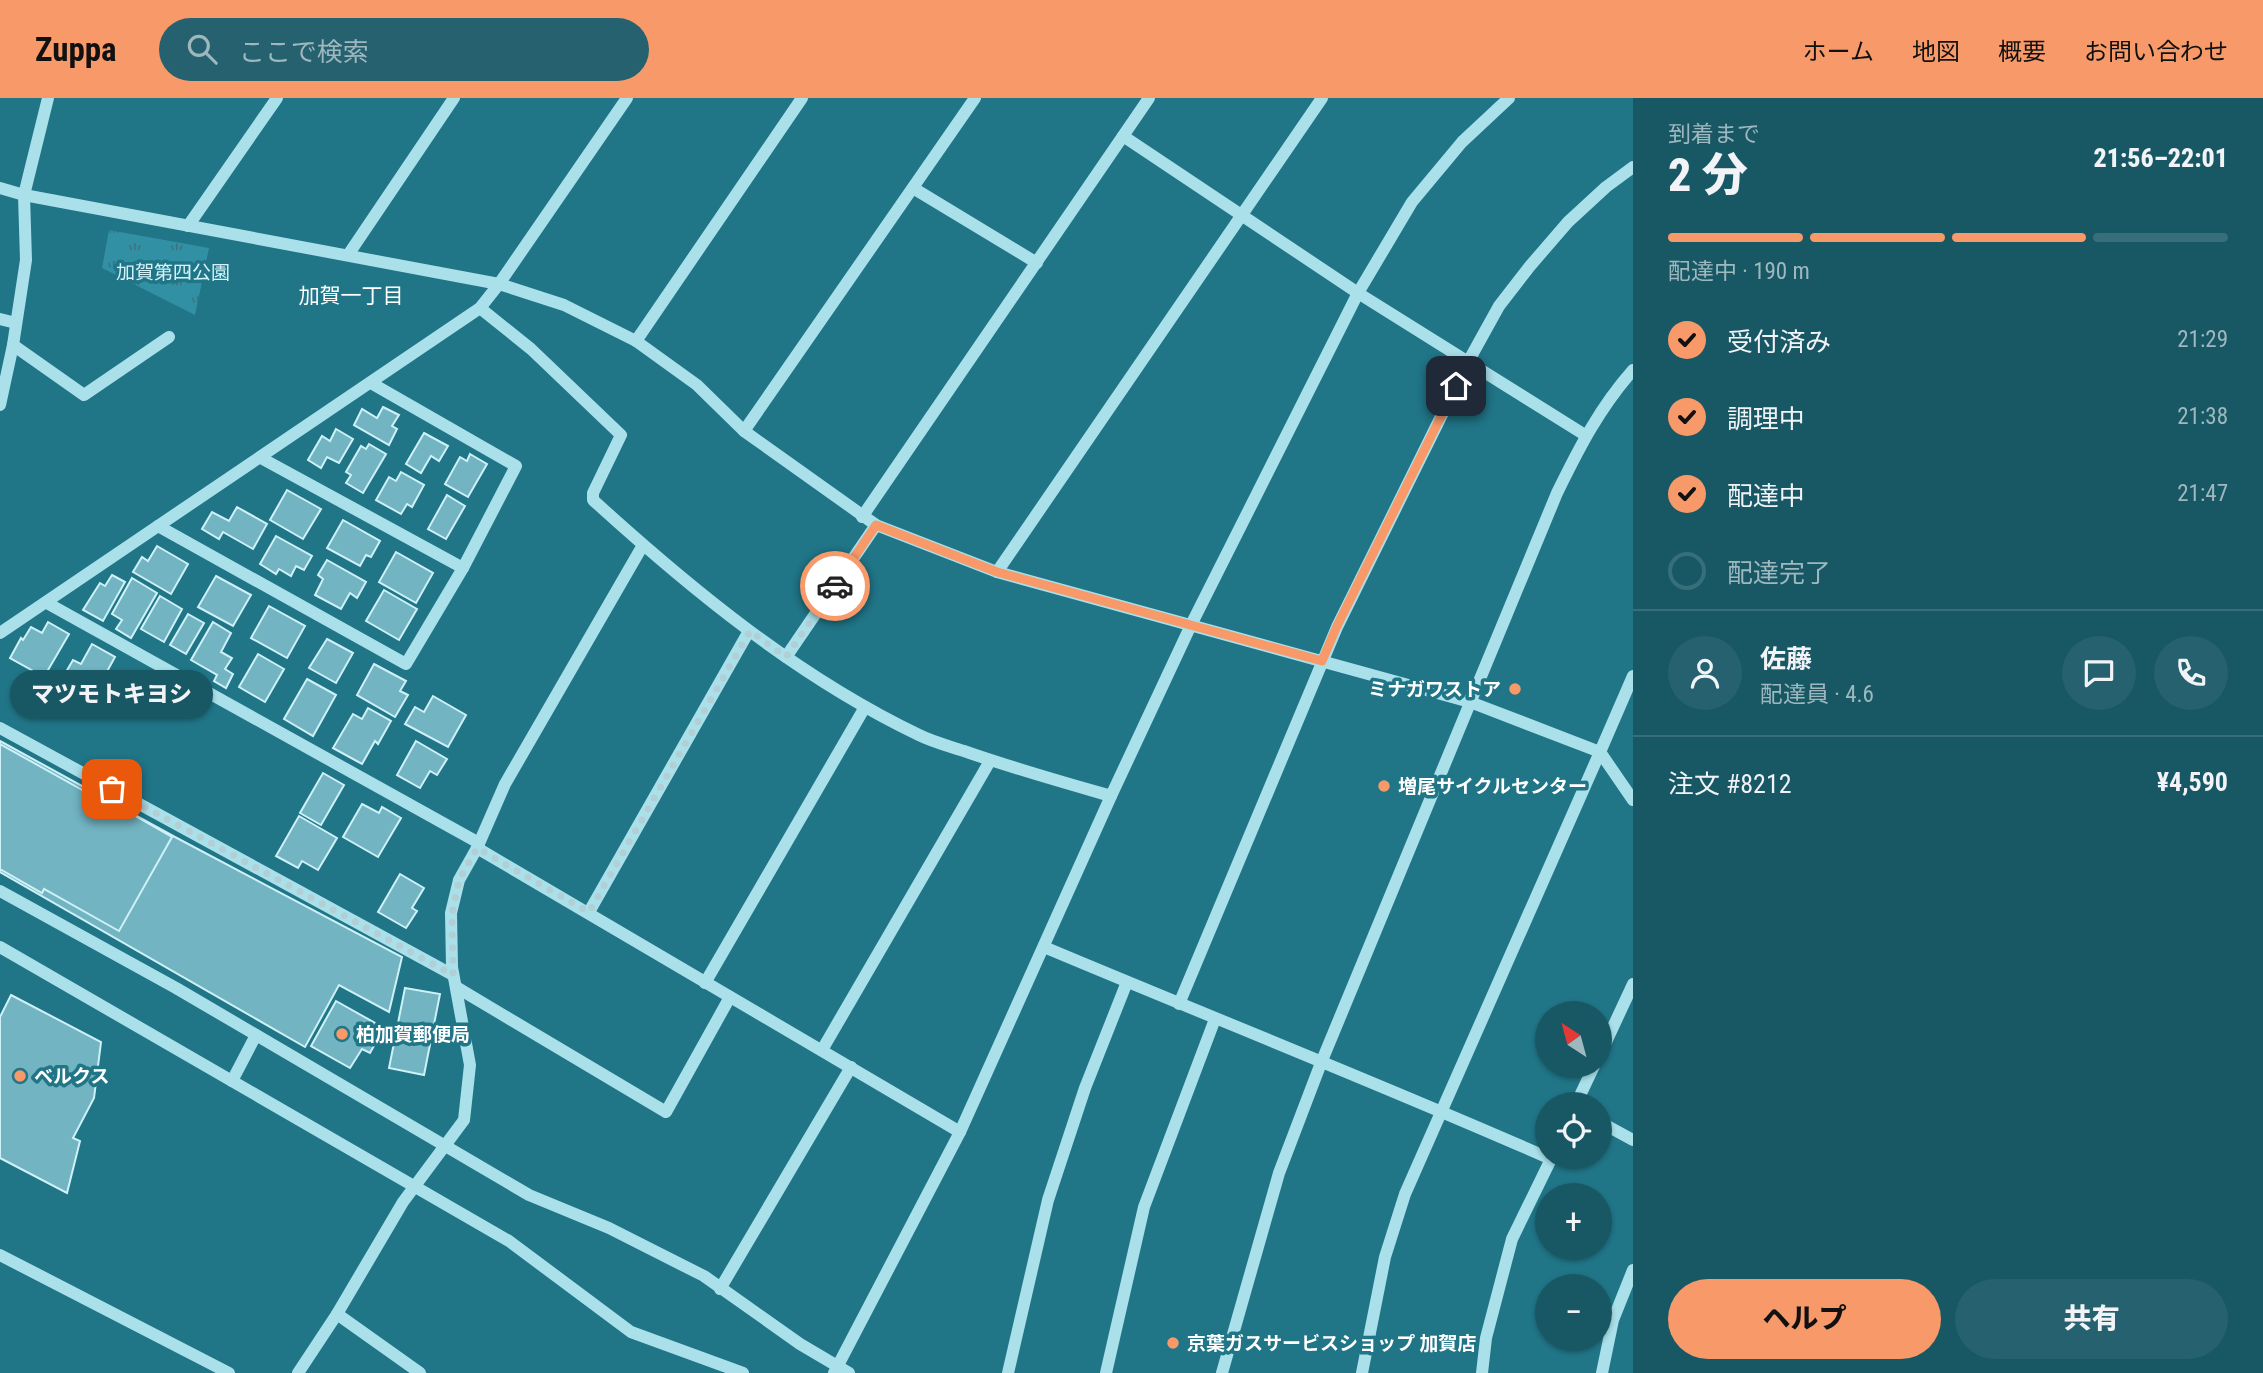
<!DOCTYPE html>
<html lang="ja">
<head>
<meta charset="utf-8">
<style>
  body { margin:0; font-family:"Roboto Condensed","Noto Sans JP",sans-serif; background:#25616e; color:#f1f3f6; height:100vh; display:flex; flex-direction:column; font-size:26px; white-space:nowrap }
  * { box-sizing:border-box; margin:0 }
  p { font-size:23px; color:#9fb8bf }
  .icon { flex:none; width:38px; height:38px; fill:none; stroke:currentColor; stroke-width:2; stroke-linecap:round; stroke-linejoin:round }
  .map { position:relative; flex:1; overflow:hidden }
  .drawer { display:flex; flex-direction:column; background:#185865; width:630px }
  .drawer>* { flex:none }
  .needle { width:46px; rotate:324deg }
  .fabs { position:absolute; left:1535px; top:903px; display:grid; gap:14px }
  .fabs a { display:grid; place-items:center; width:77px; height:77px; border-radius:50%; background:#185865; box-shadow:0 2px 5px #0004; font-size:35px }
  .pin { position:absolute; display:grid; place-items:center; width:60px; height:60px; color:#fff; margin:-30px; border-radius:14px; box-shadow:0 4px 10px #0006 }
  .courier { position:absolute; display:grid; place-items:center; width:70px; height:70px; margin:-35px; border:5px solid #f8996a; border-radius:50%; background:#fff; color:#222; box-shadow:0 2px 9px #0007 }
  .bubble { position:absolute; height:49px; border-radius:24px; background:#185865; box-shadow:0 2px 5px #0004; font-size:23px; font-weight:800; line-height:49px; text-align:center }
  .summary em { font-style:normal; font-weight:800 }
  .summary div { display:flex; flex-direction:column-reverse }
  .summary { display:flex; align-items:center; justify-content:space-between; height:119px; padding:0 35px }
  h1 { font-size:46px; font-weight:800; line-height:52px }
  .bar { display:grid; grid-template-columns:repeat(4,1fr); gap:10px 7px; align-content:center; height:84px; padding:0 35px }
  .bar i { height:9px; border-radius:5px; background:#366e79 }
  .bar .selected { background:#f8996a }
  .bar p { grid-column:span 4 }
  .line { display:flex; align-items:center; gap:18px; padding:0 35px; border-top:2px solid #366e79 }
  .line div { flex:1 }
  .round { display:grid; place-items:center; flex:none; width:74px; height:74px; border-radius:37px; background:#25616e }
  ol { padding:0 35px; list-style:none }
  li { display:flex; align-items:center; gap:21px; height:77px }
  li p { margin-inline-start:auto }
  li .icon { padding:7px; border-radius:50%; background:#f8996a; color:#111; stroke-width:4 }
  li:last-child { color:#9fb8bf }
  li i { width:38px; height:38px; border:4px solid #366e79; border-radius:50% }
  .cta { display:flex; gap:14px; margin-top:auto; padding:14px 35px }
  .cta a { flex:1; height:80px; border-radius:42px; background:#f8996a; color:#111; font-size:28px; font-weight:800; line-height:80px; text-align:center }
  .cta a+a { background:#25616e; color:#f1f3f6 }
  header { display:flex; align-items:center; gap:42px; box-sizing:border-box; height:98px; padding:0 35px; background:#f8996a; color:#111 }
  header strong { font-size:33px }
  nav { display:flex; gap:38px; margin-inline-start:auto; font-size:24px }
  .search { width:490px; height:63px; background:#25616e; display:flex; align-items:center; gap:18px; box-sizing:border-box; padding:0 24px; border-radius:38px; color:#9fb8bf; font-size:26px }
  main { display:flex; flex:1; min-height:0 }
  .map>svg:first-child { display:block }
</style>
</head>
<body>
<header>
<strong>Zuppa</strong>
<div class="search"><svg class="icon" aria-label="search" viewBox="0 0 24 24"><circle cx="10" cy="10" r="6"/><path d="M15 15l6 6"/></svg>ここで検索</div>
<nav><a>ホーム</a><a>地図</a><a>概要</a><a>お問い合わせ</a></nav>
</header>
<main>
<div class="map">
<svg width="1633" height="1275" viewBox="0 0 1633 1275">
  <defs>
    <pattern id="park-tufts" width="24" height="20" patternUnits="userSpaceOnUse" patternTransform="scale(1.75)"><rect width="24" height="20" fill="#3190a4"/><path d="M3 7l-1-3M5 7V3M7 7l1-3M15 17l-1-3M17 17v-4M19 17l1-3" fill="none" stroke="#3c7581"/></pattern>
  </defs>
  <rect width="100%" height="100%" fill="#207587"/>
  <!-- park -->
  <path fill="url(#park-tufts)" d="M109 132 209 150 195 217 102 170Z"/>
  <!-- building -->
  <g fill="#72b4c2" stroke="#cef1f8" stroke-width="2">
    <path d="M383 309 399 317 392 328 397 331 389 347 354 327 362 311 377 320Z"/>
    <path d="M336 331 353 341 339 365 327 359 321 370 308 362 322 338 330 343Z"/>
    <path d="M424 335 448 348 439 363 431 358 421 375 406 366Z"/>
    <path d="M369 346 386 356 363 395 346 385 351 377 346 374 361 348 366 351Z"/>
    <path d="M470 356 487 366 468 399 445 386 460 359 467 363Z"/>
    <path d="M401 374 424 387 412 409 407 406 401 416 376 402 389 379 396 383Z"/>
    <path d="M287 392 321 411 303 441 270 422Z"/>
    <path d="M447 397 465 408 446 441 428 431Z"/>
    <path d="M237 409 267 426 253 451 223 434 219 441 202 431 212 414 229 423Z"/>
    <path d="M343 422 380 443 371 459 366 457 360 468 327 450Z"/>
    <path d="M276 438 312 458 304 472 296 468 291 478 279 471 276 476 260 466Z"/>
    <path d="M157 448 188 466 171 496 133 474 142 459 148 463Z"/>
    <path d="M396 454 433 475 416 505 379 484Z"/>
    <path d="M327 462 366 484 357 500 350 495 341 511 315 497 323 481 318 477Z"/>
    <path d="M112 477 125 484 103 523 83 512 100 485 105 488Z"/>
    <path d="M216 478 251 497 233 528 198 509Z"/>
    <path d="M132 480 157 495 131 540 116 531 122 522 112 516Z"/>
    <path d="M384 492 417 511 399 542 366 523Z"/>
    <path d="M160 498 182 511 164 544 141 531Z"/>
    <path d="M269 508 305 528 287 560 251 540Z"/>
    <path d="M188 516 204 525 186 556 170 547Z"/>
    <path d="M48 524 69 536 44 579 10 560 21 540 23 542 31 529 42 535Z"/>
    <path d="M213 524 231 535 221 554 232 560 225 571 233 576 226 590 214 583 217 577 191 562Z"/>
    <path d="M327 541 353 555 336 585 309 570Z"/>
    <path d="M92 546 115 559 104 579 117 587 103 611 59 586 73 562 81 566Z"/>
    <path d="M258 556 284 571 265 604 239 589Z"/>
    <path d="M374 566 406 583 400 593 408 597 395 619 357 597Z"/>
    <path d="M307 581 336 597 313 638 284 621Z"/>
    <path d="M433 598 466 617 448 649 405 626 415 609 424 614Z"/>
    <path d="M368 610 391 623 378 646 375 643 362 666 333 650 353 616 362 621Z"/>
    <path d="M0 643 175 739 402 859 389 914 339 887 305 949 0 774Z"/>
    <path d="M416 643 447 661 437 677 430 673 420 690 397 677Z"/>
    <path d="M0 646 93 698 95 695 172 739 119 833 44 791 42 795 0 771Z"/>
    <path d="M323 675 344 687 321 727 300 715Z"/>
    <path d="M362 706 379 715 382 709 401 720 378 759 343 739Z"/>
    <path d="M299 718 337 740 318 772 302 763 298 770 276 758Z"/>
    <path d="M400 776 424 790 412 810 417 813 406 830 378 814Z"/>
    <path d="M405 890 440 896 424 977 389 970Z"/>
    <path d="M11 897 101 944 94 1000 73 1040 80 1043 67 1095 0 1060V919Z"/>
    <path d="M336 903 384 930 370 955 362 951 350 970 311 948Z"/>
  </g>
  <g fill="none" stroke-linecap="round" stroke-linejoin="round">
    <!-- minor -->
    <g stroke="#aae0ea" stroke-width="12">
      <path d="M1123 38 1358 195 1585 337"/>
      <path d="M0 90 24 97 499 186 564 207 636 243 697 287 744 333 876 427 997 474 1470 604 1600 654 1405 1096 1385 1159 1362 1275"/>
      <path d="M913 90 1037 165"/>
      <path d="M188 128 277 0"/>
      <path d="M348 157 454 0"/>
      <path d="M480 210 531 251 621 337 593 395V402C692 492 798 579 919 637 933 644 949 648 964 653 1012 670 1062 684 1111 698"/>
      <path d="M0 221 16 225"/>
      <path d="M636 243 802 0"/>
      <path d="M13 247 84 297 169 239"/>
      <path d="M0 307 13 247 26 162 24 97 48 0"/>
      <path d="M744 333 975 0"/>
      <path d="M261 360 463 470"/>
      <path d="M862 419 1149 0"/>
      <path d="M158 428 406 566 463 470 516 368 371 285"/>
      <path d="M997 474 1322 0"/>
      <path d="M47 505 479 745"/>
      <path d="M0 535 480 210 499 186 627 0"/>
      <path d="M786 559 876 427"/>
      <path d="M1633 578 1600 654 1633 702"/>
      <path d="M0 630 453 877"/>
      <path d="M477 750 960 1034"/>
      <path d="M0 793 176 890 529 1097 609 1130 704 1178 800 1246 849 1275"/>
      <path d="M589 814 749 533"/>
      <path d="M0 849 509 1143 631 1234 743 1275"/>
      <path d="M1044 849C1213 920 1383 987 1551 1061"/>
      <path d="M705 885 865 609"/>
      <path d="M456 889 666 1014 730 899"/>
      <path d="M1179 906 1337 529 1468 264 1499 208 1530 168 1568 124 1606 89 1633 69"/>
      <path d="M822 952 990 663"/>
      <path d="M1600 957 1633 886"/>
      <path d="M232 983 256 937"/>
      <path d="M1576 1006 1594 968"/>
      <path d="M1600 1024 1633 1042"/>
      <path d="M0 1157 229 1275"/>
      <path d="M720 1191 851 969"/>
      <path d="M337 1216 420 1275"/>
      <path d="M298 1275 337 1216 403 1104 464 1022 470 967 452 869 451 815 459 782 477 750 505 686 643 447"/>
      <path d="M834 1275 960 1034 1111 698 1191 527 1358 195 1412 104 1462 44 1509 0"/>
      <path d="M1008 1275 1048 1102 1085 990 1127 884"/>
      <path d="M1106 1275 1144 1109 1215 921"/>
      <path d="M1222 1275 1279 1075 1321 965 1557 395C1579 350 1600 309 1633 272"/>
      <path d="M1482 1275 1486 1240 1512 1141 1552 1059"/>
      <path d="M1602 1275 1613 1222 1633 1172"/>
    </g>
  </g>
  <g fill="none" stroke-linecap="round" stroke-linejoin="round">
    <!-- done -->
    <path stroke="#b1cfd5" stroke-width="7" stroke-dasharray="0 12.6" d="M112 691 453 877 452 815 459 782 477 750 589 814 750 533 786 559 835 488"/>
    <!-- route -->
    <path stroke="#f8996a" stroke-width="9" d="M835 488 876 427 997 474 1322 563 1337 528 1456 288"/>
  </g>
  <!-- markers -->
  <g fill="#f8996a" stroke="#207587" stroke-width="2.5">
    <circle cx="1515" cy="591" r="7"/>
    <circle cx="1384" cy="688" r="7"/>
    <circle cx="342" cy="936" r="7"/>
    <circle cx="20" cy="978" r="7"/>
    <circle cx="1173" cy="1245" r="7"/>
  </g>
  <g text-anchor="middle" stroke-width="7" stroke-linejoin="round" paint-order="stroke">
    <!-- park labels -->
    <g font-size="19" fill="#d3f2f9" stroke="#207587">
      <text x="173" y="181">加賀第四公園</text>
    </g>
    <!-- poi labels -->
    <g font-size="19" font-weight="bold" fill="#fff" stroke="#207587" text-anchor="start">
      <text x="1501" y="598" text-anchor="end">ミナガワストア</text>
      <text x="1398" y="695">増尾サイクルセンター</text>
      <text x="356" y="943">柏加賀郵便局</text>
      <text x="34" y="985">ベルクス</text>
      <text x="1187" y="1252">京葉ガスサービスショップ 加賀店</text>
    </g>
    <!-- neighbourhood labels -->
    <g font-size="21" fill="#fff" stroke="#207587">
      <text x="351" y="205">加賀一丁目</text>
    </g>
  </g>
</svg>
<div class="fabs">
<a><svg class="needle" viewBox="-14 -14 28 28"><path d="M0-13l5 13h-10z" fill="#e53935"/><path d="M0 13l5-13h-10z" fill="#9fb8bf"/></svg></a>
<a><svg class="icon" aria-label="locate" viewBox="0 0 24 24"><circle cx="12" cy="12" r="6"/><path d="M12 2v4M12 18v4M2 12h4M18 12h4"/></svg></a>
<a>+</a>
<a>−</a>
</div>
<div class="pin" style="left:112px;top:691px;background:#ea580c"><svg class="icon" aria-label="bag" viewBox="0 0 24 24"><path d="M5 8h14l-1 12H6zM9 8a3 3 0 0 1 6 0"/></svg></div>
<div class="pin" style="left:1456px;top:288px;background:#1f2937"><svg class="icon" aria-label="home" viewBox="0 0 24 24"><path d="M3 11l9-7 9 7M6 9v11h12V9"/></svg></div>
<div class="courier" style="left:835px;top:488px"><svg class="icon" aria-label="car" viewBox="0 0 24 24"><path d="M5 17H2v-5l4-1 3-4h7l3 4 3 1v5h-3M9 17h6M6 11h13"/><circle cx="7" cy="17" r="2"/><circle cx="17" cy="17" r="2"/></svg></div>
<div class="bubble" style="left:10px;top:572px;width:203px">マツモトキヨシ</div>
</div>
<section class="drawer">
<div class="summary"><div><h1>2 分</h1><p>到着まで</p></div><em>21:56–22:01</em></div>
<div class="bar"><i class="selected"></i><i class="selected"></i><i class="selected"></i><i></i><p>配達中 · 190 m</p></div>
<ol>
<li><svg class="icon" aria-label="check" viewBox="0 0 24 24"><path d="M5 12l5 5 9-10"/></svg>受付済み<p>21:29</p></li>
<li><svg class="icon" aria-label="check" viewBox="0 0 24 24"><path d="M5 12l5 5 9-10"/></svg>調理中<p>21:38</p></li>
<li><svg class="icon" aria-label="check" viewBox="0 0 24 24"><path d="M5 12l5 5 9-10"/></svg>配達中<p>21:47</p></li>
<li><i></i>配達完了</li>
</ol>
<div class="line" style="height:126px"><a class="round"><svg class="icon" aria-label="person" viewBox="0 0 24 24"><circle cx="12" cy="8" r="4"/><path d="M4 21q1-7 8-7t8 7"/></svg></a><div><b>佐藤</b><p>配達員 · 4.6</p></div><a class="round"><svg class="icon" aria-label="chat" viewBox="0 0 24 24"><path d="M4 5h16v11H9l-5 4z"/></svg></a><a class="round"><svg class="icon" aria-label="phone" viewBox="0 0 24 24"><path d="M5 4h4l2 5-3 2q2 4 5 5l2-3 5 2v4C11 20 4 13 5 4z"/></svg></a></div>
<div class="line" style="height:91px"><div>注文 #8212</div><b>¥4,590</b></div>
<div class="cta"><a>ヘルプ</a><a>共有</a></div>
</section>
</main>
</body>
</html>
